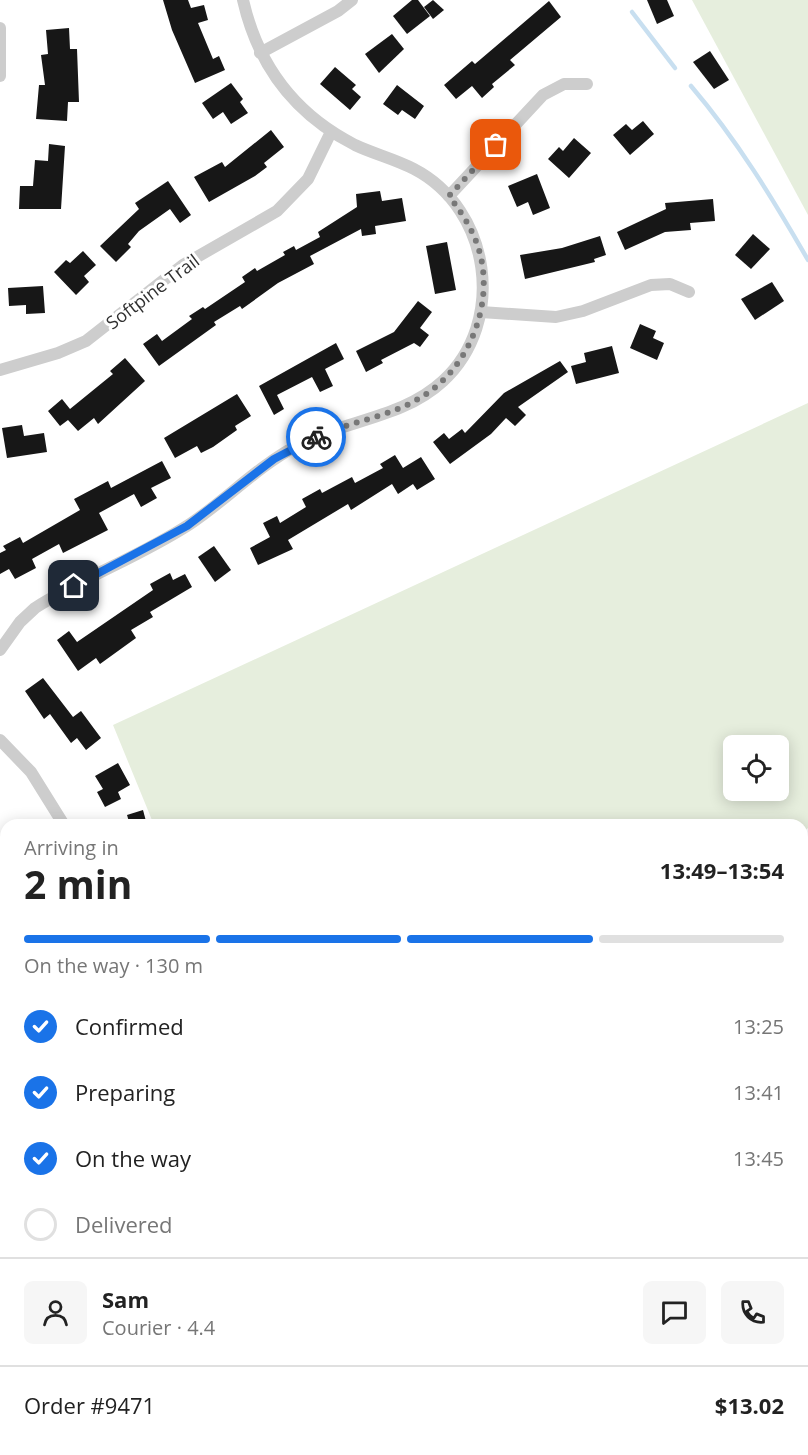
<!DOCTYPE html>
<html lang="en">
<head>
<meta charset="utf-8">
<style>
  body { margin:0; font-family:"Open Sans",sans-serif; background:#f6f6f6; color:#222; height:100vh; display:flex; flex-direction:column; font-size:22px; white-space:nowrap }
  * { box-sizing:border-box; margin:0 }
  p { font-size:20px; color:#767676 }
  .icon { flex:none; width:33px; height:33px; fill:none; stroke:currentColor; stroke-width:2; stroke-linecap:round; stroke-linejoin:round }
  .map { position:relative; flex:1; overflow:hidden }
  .drawer { position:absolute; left:0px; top:819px; width:808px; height:636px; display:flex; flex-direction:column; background:#fff; border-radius:18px 18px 0 0; box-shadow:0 3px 15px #0003 }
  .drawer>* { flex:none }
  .tools { position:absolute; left:723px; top:735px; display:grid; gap:12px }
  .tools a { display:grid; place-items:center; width:66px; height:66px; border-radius:9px; background:#fff; box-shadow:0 3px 15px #0003; font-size:30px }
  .pin { position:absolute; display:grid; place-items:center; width:51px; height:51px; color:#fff; margin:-26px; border-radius:12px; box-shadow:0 3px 9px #0006 }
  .courier { position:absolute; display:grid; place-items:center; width:60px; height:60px; margin:-30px; border:4px solid #1a73e8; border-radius:50%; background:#fff; color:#222; box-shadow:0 2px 8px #0007 }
  .summary em { font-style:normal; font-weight:700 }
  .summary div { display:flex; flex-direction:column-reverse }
  .summary { display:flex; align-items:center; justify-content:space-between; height:102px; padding:0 24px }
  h1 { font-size:39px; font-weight:700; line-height:45px }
  .bar { display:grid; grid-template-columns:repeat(4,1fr); gap:9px 6px; align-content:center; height:72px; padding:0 24px }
  .bar i { height:8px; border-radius:4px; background:#e0e0e0 }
  .bar .selected { background:#1a73e8 }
  .bar p { grid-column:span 4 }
  .line { display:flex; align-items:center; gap:15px; padding:0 24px; border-top:2px solid #e0e0e0 }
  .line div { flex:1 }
  .round { display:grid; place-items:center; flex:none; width:63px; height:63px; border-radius:9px; background:#f6f6f6 }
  ol { padding:0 24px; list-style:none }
  li { display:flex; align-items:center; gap:18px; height:66px }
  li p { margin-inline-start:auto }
  li .icon { padding:6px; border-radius:50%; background:#1a73e8; color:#fff; stroke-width:4 }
  li:last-child { color:#767676 }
  li i { width:33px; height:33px; border:3px solid #e0e0e0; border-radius:50% }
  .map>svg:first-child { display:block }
</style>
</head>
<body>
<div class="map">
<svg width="808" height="1455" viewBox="0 0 808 1455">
  <rect width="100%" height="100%" fill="#fff"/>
  <!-- green -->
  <g fill="#e6eedd" fill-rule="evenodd">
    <path d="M692 0H808V215Z"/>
    <path d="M808 403V828L803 832 802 825H154L113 725ZM734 746H778V790H734Z"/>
    <path d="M803 1269 808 1277V1455H660L658 1449H802Z"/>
  </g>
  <!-- water -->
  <path fill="#c8dff0" d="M0 1214 6 1220V1345L0 1339Z"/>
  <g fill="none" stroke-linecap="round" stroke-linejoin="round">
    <!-- stream -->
    <g stroke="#c8dff0" stroke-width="4.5">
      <path d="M632 12 675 68"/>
      <path d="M691 86C737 140 773 199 808 260"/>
    </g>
  </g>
  <!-- building -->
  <g fill="#171717">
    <path d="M163 0H188L191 8 204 5 208 20 198 23 213 59 219 56 225 70 195 83 172 30Z"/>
    <path d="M412 0H418L430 16 407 34 393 16Z"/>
    <path d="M433 0 444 10 433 19 424 7Z"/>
    <path d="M647 0H667L674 16 657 24Z"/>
    <path d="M549 1 561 17 510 60 515 65 492 84 494 87 482 98 472 86 456 99 444 85 472 61 475 64Z"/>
    <path d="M69 28 70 49H77L79 102H68L67 121 36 119 39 85H45L41 55 48 54 46 30Z"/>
    <path d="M392 34 404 49 379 73 365 54Z"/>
    <path d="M710 51 729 80 714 89 693 62Z"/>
    <path d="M335 67 356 85 352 89 361 97 350 110 320 84Z"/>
    <path d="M231 83 243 99 240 102 248 113 231 124 223 112 213 119 202 103Z"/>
    <path d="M397 85 424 106 415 119 402 110 398 115 383 104Z"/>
    <path d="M643 121 654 134 630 155 613 135 626 124 632 130Z"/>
    <path d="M271 130 284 147 264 163 267 167 255 176 209 202 194 177 222 162 225 167Z"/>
    <path d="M574 138 591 153 569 178 548 159 559 147 563 151Z"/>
    <path d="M49 144 65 146 61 209H19L20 186H33L35 160 48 161Z"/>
    <path d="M537 174 550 208 533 215 528 202 517 207 508 186Z"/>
    <path d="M168 181 191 215 180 223 170 209 139 231 128 244 131 247 116 262 100 246 139 209 135 203Z"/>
    <path d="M380 191 382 201 402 198 406 221 375 226 376 234 362 236 361 229 310 256 314 264 278 283 242 309 240 306 214 322 216 325 159 366 143 344 157 334 162 341 192 319 189 316 203 307 205 309 245 282 242 277 255 268 257 271 285 255 283 252 294 246 296 250 320 237 318 232 357 207 356 194Z"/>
    <path d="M713 199 715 221 690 223 691 230 665 232 625 250 617 232 666 209 665 203Z"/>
    <path d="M753 234 770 249 751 269 735 255Z"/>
    <path d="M600 236 606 255 594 259 595 262 525 279 520 255 562 248Z"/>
    <path d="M447 242 456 290 435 294 426 246Z"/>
    <path d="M83 251 96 265 84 276 89 282 76 295 54 272 66 260 70 263Z"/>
    <path d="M772 282 784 301 755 320 741 299Z"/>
    <path d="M43 286 45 313 26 314V305L9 306 8 288Z"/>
    <path d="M418 301 432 312 420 328 429 335 420 347 414 343 381 360 383 363 366 372 356 351 394 332Z"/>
    <path d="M640 324 656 331 653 338 664 343 657 360 630 348Z"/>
    <path d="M336 343 344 359 325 369 333 386 320 392 312 377 277 395 284 409 274 415 259 386Z"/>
    <path d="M612 346 619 373 576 384 571 366 586 362 584 353Z"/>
    <path d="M125 358 145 381 98 424 94 418 78 431 68 420 60 426 48 411 62 399 70 409 113 374 110 371Z"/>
    <path d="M560 361 568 372 518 407 526 415 515 426 506 418 491 434 450 464 433 442 444 433 449 439 462 429 465 433 504 393Z"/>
    <path d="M237 394 251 416 235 426 237 430 213 447 201 453 197 446 175 458 164 438Z"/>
    <path d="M22 425 24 436 44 433 47 452 7 458 2 428Z"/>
    <path d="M395 455 403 468 421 457 435 479 417 490 413 484 398 494 392 484 351 510 348 504 288 540 293 549 258 565 250 548 270 537 263 523 277 516 280 523 306 507 302 499 320 489 322 493 352 477 355 483 383 468 380 464Z"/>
    <path d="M162 461 171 478 151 488 157 498 141 507 134 494 99 513 108 530 63 553 59 544 32 559 36 568 15 579 9 569 0 574V553L6 550 3 546 20 537 23 543 80 510 74 499 108 481 111 488Z"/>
    <path d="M214 546 231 570 215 582 198 557Z"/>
    <path d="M170 573 173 580 185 574 192 587 150 612 153 617 131 630 136 638 100 664 96 658 78 671 57 640 69 631 77 642 153 590 150 584Z"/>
    <path d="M43 678 73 717 81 711 101 738 86 750 77 738 71 743 50 714 44 719 25 691Z"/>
    <path d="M118 763 130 785 118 792 121 799 105 807 97 792 103 789 95 776Z"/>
    <path d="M143 810 147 825H130L127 815Z"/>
  </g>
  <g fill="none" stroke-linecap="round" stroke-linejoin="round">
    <!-- path -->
    <path stroke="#cdcdcd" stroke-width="2" stroke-dasharray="3 3" stroke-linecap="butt" d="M100 1455 105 1449"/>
    <!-- minor -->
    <g stroke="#cdcdcd" stroke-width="12">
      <path d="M0 28V76"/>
      <path d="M260 53 338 11 352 0"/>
      <path d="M449 196 543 95 564 84H587"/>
      <path d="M481 312 556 317 583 311 651 285 670 284 689 292"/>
      <path d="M0 370 58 353 86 341 183 265 277 211 308 179 331 132"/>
      <path d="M0 650 20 622 35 608C84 577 141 556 190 524 226 500 257 467 296 446 343 420 402 419 443 381 507 322 491 209 414 169 395 159 374 154 355 145 294 114 258 66 243 0"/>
      <path d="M0 740 31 772 64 825"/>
      <path d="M802 947 808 945"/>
      <path d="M802 1243 808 1254"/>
      <path d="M648 1449 650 1455"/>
    </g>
    <!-- tertiary -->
    <g stroke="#cdcdcd" stroke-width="14">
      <path d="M802 848 808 845"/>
      <path d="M120 1455 124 1449"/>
    </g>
  </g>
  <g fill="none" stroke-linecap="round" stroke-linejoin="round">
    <!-- done -->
    <path stroke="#787878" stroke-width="6" stroke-dasharray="0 10.8" d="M316 437C351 421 391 417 423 396 470 367 496 301 478 247 472 228 461 212 449 196L496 145"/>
    <!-- route -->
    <path stroke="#1a73e8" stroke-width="8" d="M74 586 187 526 274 459 316 437"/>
  </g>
  <g text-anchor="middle" stroke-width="6" stroke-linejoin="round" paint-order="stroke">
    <!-- street labels -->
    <g font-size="18" fill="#303030" stroke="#fff">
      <text transform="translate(153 292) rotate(-37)" y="6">Softpine Trail</text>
    </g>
  </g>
</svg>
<div class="tools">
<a><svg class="icon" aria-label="locate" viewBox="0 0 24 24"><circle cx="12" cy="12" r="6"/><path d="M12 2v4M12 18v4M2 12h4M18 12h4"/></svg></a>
</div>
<div class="pin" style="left:496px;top:145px;background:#ea580c"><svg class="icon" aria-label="bag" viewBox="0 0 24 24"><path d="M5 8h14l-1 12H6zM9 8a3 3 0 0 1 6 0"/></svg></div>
<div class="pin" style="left:74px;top:586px;background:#1f2937"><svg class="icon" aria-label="home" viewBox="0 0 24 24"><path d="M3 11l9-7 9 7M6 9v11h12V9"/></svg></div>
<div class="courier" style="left:316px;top:437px"><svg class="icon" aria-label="bike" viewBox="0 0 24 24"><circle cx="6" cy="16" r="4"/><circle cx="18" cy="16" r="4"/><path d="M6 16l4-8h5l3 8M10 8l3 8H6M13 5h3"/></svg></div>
<section class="drawer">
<div class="summary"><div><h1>2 min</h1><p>Arriving in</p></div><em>13:49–13:54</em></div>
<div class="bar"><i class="selected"></i><i class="selected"></i><i class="selected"></i><i></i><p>On the way · 130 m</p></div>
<ol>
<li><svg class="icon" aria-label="check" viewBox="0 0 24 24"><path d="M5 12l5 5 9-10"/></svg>Confirmed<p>13:25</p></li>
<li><svg class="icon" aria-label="check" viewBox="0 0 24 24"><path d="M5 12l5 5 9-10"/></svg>Preparing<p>13:41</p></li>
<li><svg class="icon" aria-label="check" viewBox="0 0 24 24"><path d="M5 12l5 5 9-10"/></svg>On the way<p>13:45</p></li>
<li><i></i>Delivered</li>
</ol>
<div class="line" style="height:108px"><a class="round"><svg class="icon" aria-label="person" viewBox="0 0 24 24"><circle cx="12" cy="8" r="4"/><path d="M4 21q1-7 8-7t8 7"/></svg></a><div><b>Sam</b><p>Courier · 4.4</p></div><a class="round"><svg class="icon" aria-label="chat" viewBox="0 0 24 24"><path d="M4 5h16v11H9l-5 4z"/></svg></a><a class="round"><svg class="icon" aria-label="phone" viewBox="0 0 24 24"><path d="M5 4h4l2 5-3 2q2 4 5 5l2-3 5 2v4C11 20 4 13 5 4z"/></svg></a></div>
<div class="line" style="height:78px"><div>Order #9471</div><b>$13.02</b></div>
</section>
</div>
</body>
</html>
